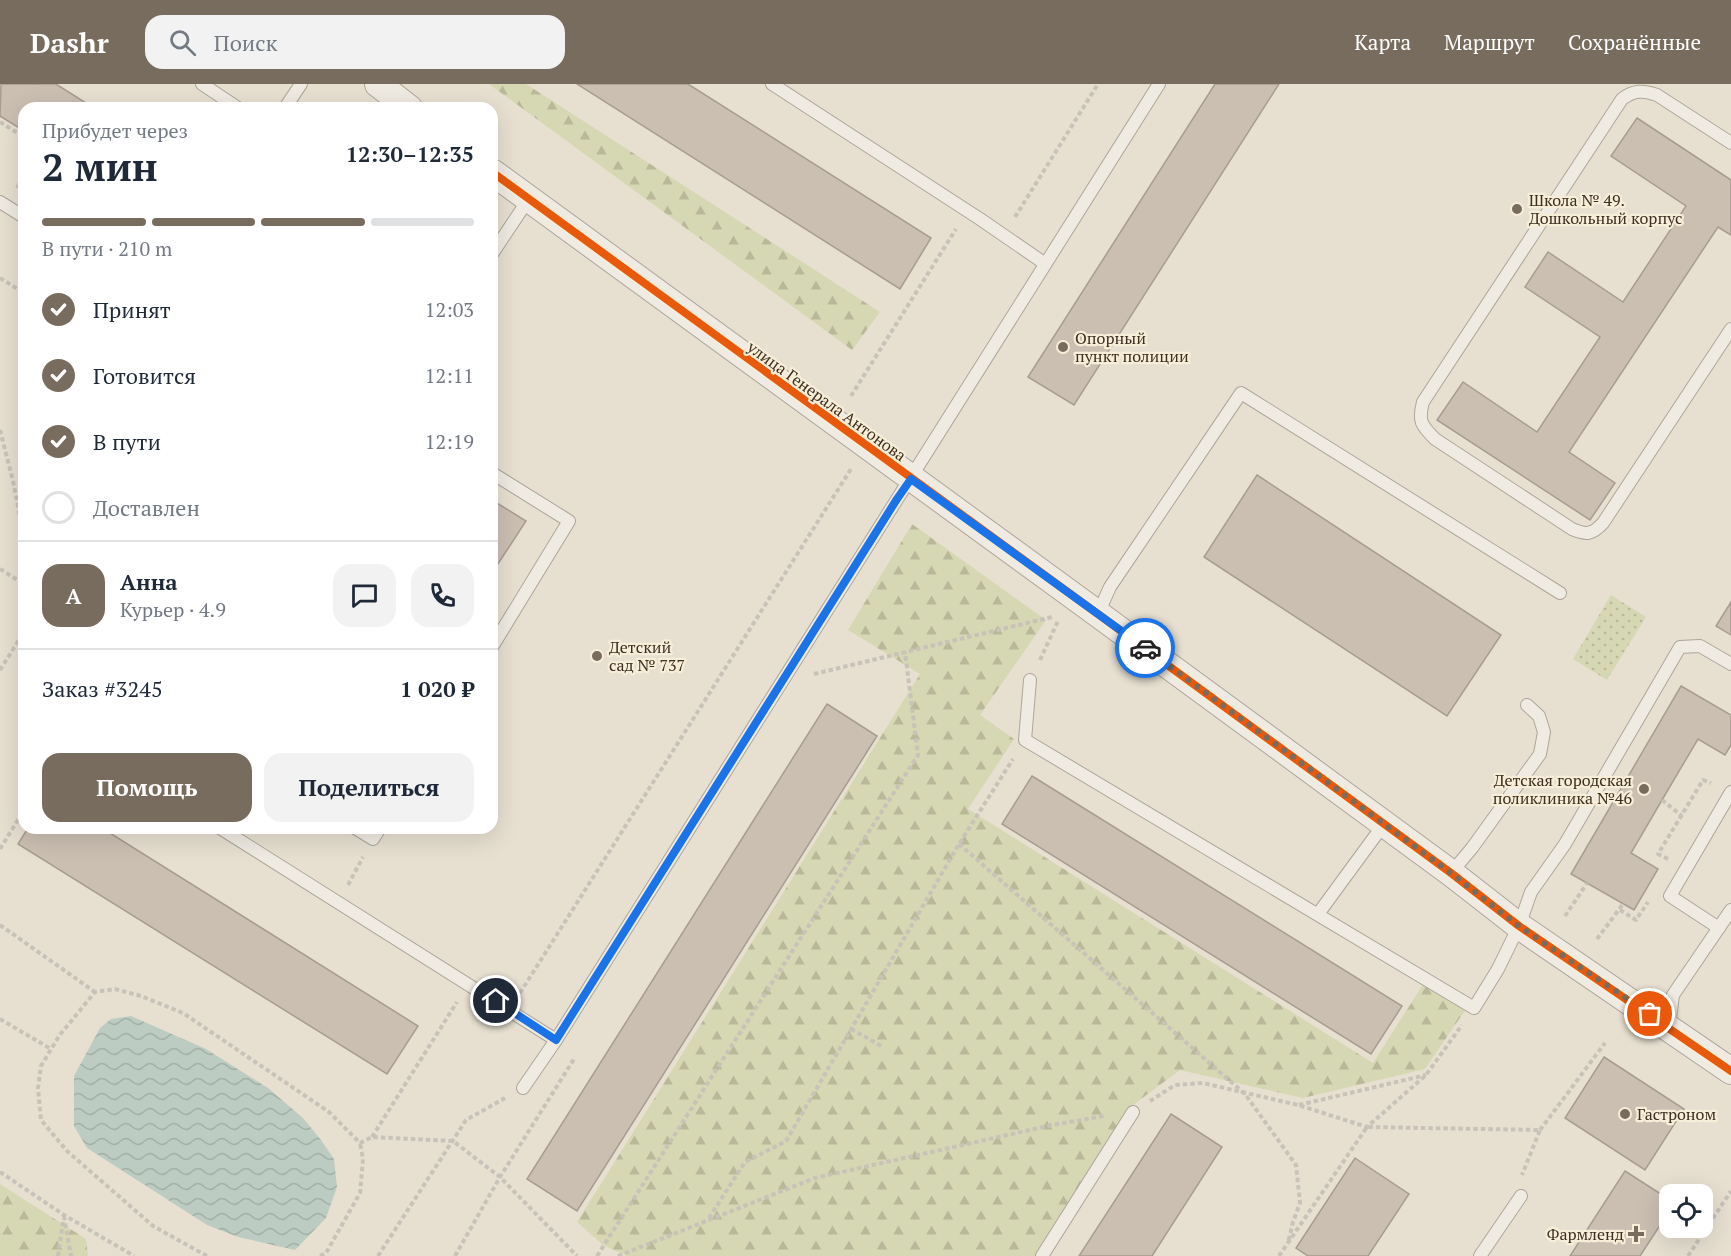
<!DOCTYPE html>
<html lang="ru">
<head>
<meta charset="utf-8">
<style>
  body { margin:0; font-family:"PT Serif",serif; background:#f2f2f3; color:#1f2937; height:100vh; display:flex; flex-direction:column; font-size:22px; white-space:nowrap }
  * { box-sizing:border-box; margin:0 }
  p { font-size:20px; color:#747a83 }
  .icon { flex:none; width:33px; height:33px; fill:none; stroke:currentColor; stroke-width:2; stroke-linecap:round; stroke-linejoin:round }
  .map { position:relative; flex:1; overflow:hidden }
  .details { position:absolute; left:18px; top:18px; width:480px; height:732px; display:flex; flex-direction:column; background:#fff; border-radius:18px; box-shadow:0 6px 24px #0002 }
  .details>* { flex:none }
  .fabs { position:absolute; left:1659px; top:1100px; display:grid; gap:12px }
  .fabs a { display:grid; place-items:center; width:54px; height:54px; border-radius:12px; background:#fff; box-shadow:0 6px 24px #0002; font-size:30px }
  .pin { position:absolute; display:grid; place-items:center; width:51px; height:51px; color:#fff; margin:-26px; border:3px solid #fff; border-radius:50%; box-shadow:0 2px 6px #0007 }
  .courier { position:absolute; display:grid; place-items:center; width:60px; height:60px; margin:-30px; border:4px solid #1a73e8; border-radius:50%; background:#fff; color:#222; box-shadow:0 2px 8px #0007 }
  .headline em { font-style:normal; font-weight:700 }
  .headline div { display:flex; flex-direction:column-reverse }
  .headline { display:flex; align-items:center; justify-content:space-between; height:102px; padding:0 24px }
  h1 { font-size:39px; font-weight:700; line-height:45px }
  .bar { display:grid; grid-template-columns:repeat(4,1fr); gap:9px 6px; align-content:center; height:72px; padding:0 24px }
  .bar i { height:8px; border-radius:4px; background:#e0e1e3 }
  .bar .selected { background:#786c5e }
  .bar p { grid-column:span 4 }
  .line { display:flex; align-items:center; gap:15px; padding:0 24px; border-top:2px solid #e0e1e3 }
  .line div { flex:1 }
  .round { display:grid; place-items:center; flex:none; width:63px; height:63px; border-radius:18px; background:#f2f2f3 }
  ol { padding:0 24px; list-style:none }
  li { display:flex; align-items:center; gap:18px; height:66px }
  li p { margin-inline-start:auto }
  li .icon { padding:6px; border-radius:50%; background:#786c5e; color:#fff; stroke-width:4 }
  li:last-child { color:#747a83 }
  li i { width:33px; height:33px; border:3px solid #e0e1e3; border-radius:50% }
  .action { display:flex; gap:12px; margin-top:auto; padding:12px 24px }
  .action a { flex:1; height:69px; border-radius:18px; background:#786c5e; color:#fff; font-size:24px; font-weight:700; line-height:69px; text-align:center }
  .action a+a { background:#f2f2f3; color:#1f2937 }
  header { display:flex; align-items:center; gap:36px; box-sizing:border-box; height:84px; padding:0 30px; background:#786c5e; color:#fff }
  header strong { font-size:28px }
  nav { display:flex; gap:33px; margin-inline-start:auto; font-size:21px }
  .search { width:420px; height:54px; background:#f2f2f3; display:flex; align-items:center; gap:15px; box-sizing:border-box; padding:0 21px; border-radius:18px; color:#747a83; font-size:22px }
  .map>svg:first-child { display:block }
</style>
</head>
<body>
<header>
<strong>Dashr</strong>
<div class="search"><svg class="icon" aria-label="search" viewBox="0 0 24 24"><circle cx="10" cy="10" r="6"/><path d="M15 15l6 6"/></svg>Поиск</div>
<nav><a>Карта</a><a>Маршрут</a><a>Сохранённые</a></nav>
</header>
<div class="map">
<svg width="1731" height="1172" viewBox="0 0 1731 1172">
  <defs>
    <pattern id="grass-dots" width="8" height="8" patternUnits="userSpaceOnUse" patternTransform="scale(1.5)"><rect width="8" height="8" fill="#d6d7b3"/><path d="M2 2h.1M6 6h.1" fill="none" stroke="#b9b99a" stroke-width="1.8" stroke-linecap="round"/></pattern>
    <pattern id="forest-firs" width="22" height="20" patternUnits="userSpaceOnUse" patternTransform="scale(1.5)"><rect width="22" height="20" fill="#d6d7b3"/><path d="M5 1l3.5 6h-7zM16 11l3.5 6h-7z" fill="#b9b99a"/></pattern>
    <pattern id="water-waves" width="16" height="10" patternUnits="userSpaceOnUse" patternTransform="scale(1.5)"><rect width="16" height="10" fill="#bcccc2"/><path d="M0 5q4-4 8 0t8 0" fill="none" stroke="#a2b0a6"/></pattern>
  </defs>
  <rect width="100%" height="100%" fill="#e7e0d1"/>
  <!-- grass -->
  <path fill="url(#grass-dots)" d="M1611 511 1646 533 1607 596 1573 575Z"/>
  <!-- forest -->
  <g fill="url(#forest-firs)">
    <path d="M489 0H526L880 228 852 266Z"/>
    <path d="M912 440 1046 536 980 631 1014 655 968 725 1373 979 1424 899 1466 925 1425 985 1303 1014 1180 986 1133 1021 1036 1172H627L603 1161 577 1138 920 590 848 546Z"/>
    <path d="M0 1100 86 1155 88 1172H0Z"/>
  </g>
  <!-- water -->
  <path fill="url(#water-waves)" d="M131 932 206 965 268 1004 303 1034 321 1056 334 1075 337 1103 326 1134 295 1166 238 1153 207 1141 87 1064 74 1042V992L100 944 111 935Z"/>
  <!-- building -->
  <g fill="#cbbfb2" stroke="#a89c90" stroke-width="1.5">
    <path d="M1 0H56L94 24H24V47L0 32Z"/>
    <path d="M577 0H688L931 154 900 205Z"/>
    <path d="M1215 0H1279L1074 321 1028 293Z"/>
    <path d="M1637 34 1731 96V151L1718 143 1569 368 1615 399 1590 436 1437 336 1463 298 1537 348 1600 253 1525 203 1548 168 1623 218 1686 122 1611 72Z"/>
    <path d="M1257 391 1501 551 1447 632 1204 473Z"/>
    <path d="M492 416 526 437 492 489Z"/>
    <path d="M1731 518V551L1716 542Z"/>
    <path d="M1681 602 1731 631V661L1725 671 1698 655 1662 716 1631 769 1658 785 1634 826 1571 790Z"/>
    <path d="M827 620 877 652 577 1127 527 1095Z"/>
    <path d="M1032 692 1402 922 1371 970 1002 740Z"/>
    <path d="M28 744H102L418 942 387 990 18 760Z"/>
    <path d="M1604 973 1684 1025 1645 1086 1565 1034Z"/>
    <path d="M1171 1030 1222 1063 1152 1172H1079Z"/>
    <path d="M1355 1074 1409 1110 1368 1172H1308L1296 1164Z"/>
    <path d="M1625 1087 1670 1116V1126L1640 1172H1570Z"/>
  </g>
  <g fill="none" stroke-linecap="round" stroke-linejoin="round">
    <defs>
      <g id="service">
        <path d="M202 0 238 24"/>
        <path d="M772 0 980 135 1044 179"/>
        <path d="M285 24 301 0"/>
        <path d="M1731 59 1657 11C1643 6 1634 6 1622 15L1423 318C1418 337 1421 341 1435 355L1572 445C1586 451 1592 451 1603 439L1731 245"/>
        <path d="M0 118 24 133"/>
        <path d="M492 170 528 116"/>
        <path d="M492 389 569 437 492 563"/>
        <path d="M1098 530 1110 503 1241 309 1560 509"/>
        <path d="M1030 596 1025 656 1474 924 1498 885 1519 842 1531 808 1565 760 1680 563 1700 562 1731 580"/>
        <path d="M220 744 556 956"/>
        <path d="M355 744 373 755 380 744"/>
        <path d="M1451 789 1472 764 1540 670 1544 648 1539 632 1527 621"/>
        <path d="M1318 830 1384 740"/>
        <path d="M1719 844 1670 812 1731 708"/>
        <path d="M1669 943 1673 911 1731 826"/>
        <path d="M523 1004 556 956 1159 0"/>
        <path d="M1042 1172 1133 1028"/>
        <path d="M1480 1172 1521 1112"/>
      </g>
      <g id="minor">
        <path d="M378 0 409 24"/>
        <path d="M492 88 1098 530 1451 789 1519 842 1731 987"/>
      </g>
    </defs>
    <!-- service casing -->
    <use href="#service" stroke="#ada599" stroke-width="14"/>
    <!-- minor casing -->
    <use href="#minor" stroke="#ada599" stroke-width="28"/>
    <!-- path -->
    <g stroke="#c8c2b9" stroke-width="4" stroke-dasharray="4.5 3" stroke-linecap="butt">
      <path d="M0 38 24 53"/>
      <path d="M17 104 24 92"/>
      <path d="M1015 133 1098 0"/>
      <path d="M0 194 24 209"/>
      <path d="M851 312 956 145"/>
      <path d="M0 346 13 397 24 453"/>
      <path d="M0 485 24 500"/>
      <path d="M1040 576 1058 537"/>
      <path d="M0 586 24 548"/>
      <path d="M814 590 1052 533"/>
      <path d="M1662 716 1682 732"/>
      <path d="M959 760 1245 1010 1296 1081 1300 1119 1293 1138 1288 1159"/>
      <path d="M0 765 24 726"/>
      <path d="M1668 775 1658 770 1703 696 1711 699"/>
      <path d="M348 801 363 773"/>
      <path d="M1620 826 1636 836 1648 818"/>
      <path d="M1565 832 1587 799"/>
      <path d="M0 841 95 908"/>
      <path d="M1597 855 1623 820"/>
      <path d="M520 909 851 385"/>
      <path d="M0 935 51 965"/>
      <path d="M851 945 883 963"/>
      <path d="M1150 1017 1175 1001 1203 999 1298 1021 1367 1043 1426 991 1462 941"/>
      <path d="M1299 1021 1426 991"/>
      <path d="M1540 1046 1605 959"/>
      <path d="M372 1053 457 918"/>
      <path d="M0 1088 64 1131 134 1172"/>
      <path d="M64 1132 71 1172"/>
      <path d="M709 1134 745 1078 786 1057 959 760 1013 675"/>
      <path d="M58 1172 63 1138"/>
      <path d="M207 1172 153 1142 67 1067 41 1036 38 1004 41 982 59 952 95 908 115 905 141 912 183 929 329 1028 360 1059 372 1053 453 1057 500 1093 577 1172"/>
      <path d="M320 1172 326 1169 360 1109 363 1075 360 1059"/>
      <path d="M378 1172 466 1036 505 1014"/>
      <path d="M455 1172 500 1093 574 975"/>
      <path d="M597 1172 918 671 905 568"/>
      <path d="M618 1172 815 1094 1052 1041 1104 1032"/>
      <path d="M1279 1172 1367 1043 1540 1046 1522 1091"/>
      <path d="M1688 1172 1731 1107"/>
    </g>
    <!-- service -->
    <use href="#service" stroke="#efebe3" stroke-width="12"/>
    <!-- minor -->
    <use href="#minor" stroke="#efebe3" stroke-width="26"/>
    <defs>
      <path id="cycleway" d="M492 88 1098 530 1451 789 1519 842 1731 987"/>
    </defs>
    <!-- cycleway casing -->
    <use href="#cycleway" stroke="#f7eed8" stroke-width="11"/>
    <!-- cycleway -->
    <use href="#cycleway" stroke="#e8590c" stroke-width="8"/>
  </g>
  <g fill="none" stroke-linecap="round" stroke-linejoin="round">
    <!-- done -->
    <path stroke="#786c5e" stroke-width="6" stroke-dasharray="0 10.8" d="M1145 564 1451 789 1519 842 1650 930"/>
    <!-- route -->
    <path stroke="#1a73e8" stroke-width="8" d="M496 917 556 956 897 415 911 395 1145 564"/>
  </g>
  <!-- markers -->
  <g fill="#786c5e" stroke="#f7eed8" stroke-width="2">
    <circle cx="1517" cy="125" r="6"/>
    <circle cx="1063" cy="263" r="6"/>
    <circle cx="597" cy="572" r="6"/>
    <circle cx="1644" cy="705" r="6"/>
    <circle cx="1625" cy="1030" r="6"/>
    <path d="M1633 1141h6v6h6v6h-6v6h-6v-6h-6v-6h6z"/>
  </g>
  <g text-anchor="middle" stroke-width="4.5" stroke-linejoin="round" paint-order="stroke">
    <!-- poi labels -->
    <g font-size="16" fill="#3d2e20" stroke="#f7eed8" text-anchor="start">
      <text x="1529" y="122">Школа № 49.<tspan x="1529" dy="18">Дошкольный корпус</tspan></text>
      <text x="1075" y="260">Опорный<tspan x="1075" dy="18">пункт полиции</tspan></text>
      <text x="609" y="569">Детский<tspan x="609" dy="18">сад № 737</tspan></text>
      <text x="1632" y="702" text-anchor="end">Детская городская<tspan x="1632" dy="18">поликлиника №46</tspan></text>
      <text x="1637" y="1036">Гастроном</text>
      <text x="1624" y="1156" text-anchor="end">Фармленд</text>
    </g>
    <!-- street labels -->
    <g font-size="16" fill="#3d2e20" stroke="#f7eed8">
      <text transform="translate(827 317) rotate(36)" y="6">улица Генерала Антонова</text>
    </g>
  </g>
</svg>
<div class="fabs">
<a><svg class="icon" aria-label="locate" viewBox="0 0 24 24"><circle cx="12" cy="12" r="6"/><path d="M12 2v4M12 18v4M2 12h4M18 12h4"/></svg></a>
</div>
<div class="pin" style="left:1650px;top:930px;background:#ea580c"><svg class="icon" aria-label="bag" viewBox="0 0 24 24"><path d="M5 8h14l-1 12H6zM9 8a3 3 0 0 1 6 0"/></svg></div>
<div class="pin" style="left:496px;top:917px;background:#1f2937"><svg class="icon" aria-label="home" viewBox="0 0 24 24"><path d="M3 11l9-7 9 7M6 9v11h12V9"/></svg></div>
<div class="courier" style="left:1145px;top:564px"><svg class="icon" aria-label="car" viewBox="0 0 24 24"><path d="M5 17H2v-5l4-1 3-4h7l3 4 3 1v5h-3M9 17h6M6 11h13"/><circle cx="7" cy="17" r="2"/><circle cx="17" cy="17" r="2"/></svg></div>
<section class="details">
<div class="headline"><div><h1>2 мин</h1><p>Прибудет через</p></div><em>12:30–12:35</em></div>
<div class="bar"><i class="selected"></i><i class="selected"></i><i class="selected"></i><i></i><p>В пути · 210 m</p></div>
<ol>
<li><svg class="icon" aria-label="check" viewBox="0 0 24 24"><path d="M5 12l5 5 9-10"/></svg>Принят<p>12:03</p></li>
<li><svg class="icon" aria-label="check" viewBox="0 0 24 24"><path d="M5 12l5 5 9-10"/></svg>Готовится<p>12:11</p></li>
<li><svg class="icon" aria-label="check" viewBox="0 0 24 24"><path d="M5 12l5 5 9-10"/></svg>В пути<p>12:19</p></li>
<li><i></i>Доставлен</li>
</ol>
<div class="line" style="height:108px"><b class="round" style="background:#786c5e;color:#fff">А</b><div><b>Анна</b><p>Курьер · 4.9</p></div><a class="round"><svg class="icon" aria-label="chat" viewBox="0 0 24 24"><path d="M4 5h16v11H9l-5 4z"/></svg></a><a class="round"><svg class="icon" aria-label="phone" viewBox="0 0 24 24"><path d="M5 4h4l2 5-3 2q2 4 5 5l2-3 5 2v4C11 20 4 13 5 4z"/></svg></a></div>
<div class="line" style="height:78px"><div>Заказ #3245</div><b>1 020 ₽</b></div>
<div class="action"><a>Помощь</a><a>Поделиться</a></div>
</section>
</div>
</body>
</html>
